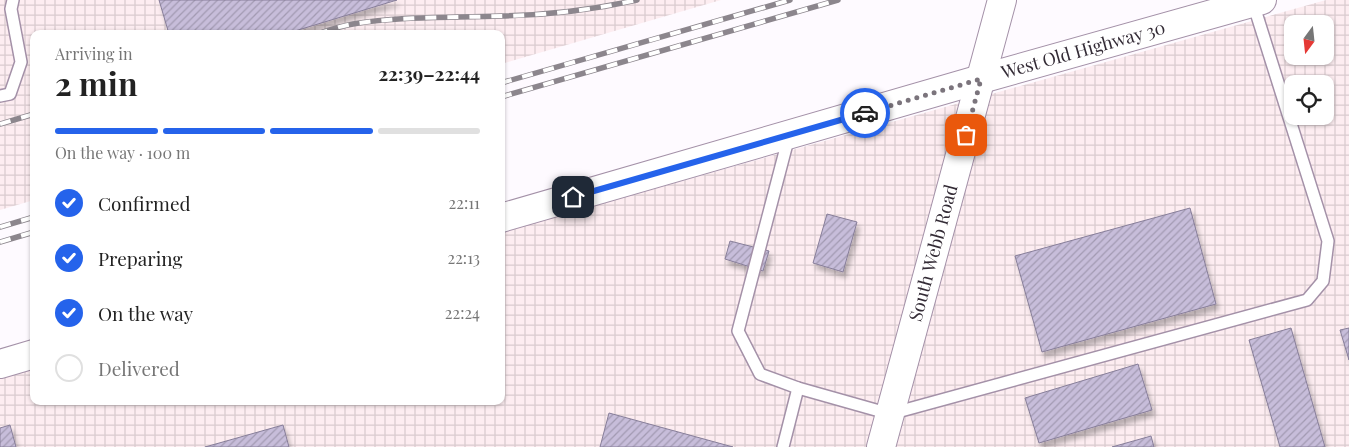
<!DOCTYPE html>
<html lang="en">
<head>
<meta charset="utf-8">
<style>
  body { margin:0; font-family:"Playfair Display",serif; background:#f2f2f2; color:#222; height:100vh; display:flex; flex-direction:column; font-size:19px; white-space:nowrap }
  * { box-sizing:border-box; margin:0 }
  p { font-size:16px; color:#767676 }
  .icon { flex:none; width:28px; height:28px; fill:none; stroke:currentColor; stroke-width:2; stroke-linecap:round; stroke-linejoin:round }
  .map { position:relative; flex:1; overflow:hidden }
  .sheet { position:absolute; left:30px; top:30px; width:475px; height:375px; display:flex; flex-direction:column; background:#fff; border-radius:10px; box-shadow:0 1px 4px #0004 }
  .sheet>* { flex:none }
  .needle { width:32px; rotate:195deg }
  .fabs { position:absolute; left:1284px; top:15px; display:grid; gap:10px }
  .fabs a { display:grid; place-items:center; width:50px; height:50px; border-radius:10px; background:#fff; box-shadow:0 1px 4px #0004; font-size:25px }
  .pin { position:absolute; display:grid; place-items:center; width:42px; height:42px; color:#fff; margin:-21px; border-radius:10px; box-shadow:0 2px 8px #0006 }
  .courier { position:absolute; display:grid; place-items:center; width:50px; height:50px; margin:-25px; border:4px solid #2563eb; border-radius:50%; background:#fff; color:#222; box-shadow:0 1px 6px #0007 }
  .summary em { font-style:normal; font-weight:700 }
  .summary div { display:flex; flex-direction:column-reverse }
  .summary { display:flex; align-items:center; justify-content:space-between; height:85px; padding:0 25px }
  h1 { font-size:32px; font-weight:700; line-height:38px }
  .bar { display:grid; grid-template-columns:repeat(4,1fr); gap:8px 5px; align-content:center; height:60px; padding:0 25px }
  .bar i { height:6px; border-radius:4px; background:#e0e0e0 }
  .bar .selected { background:#2563eb }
  .bar p { grid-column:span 4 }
  ol { padding:0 25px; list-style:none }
  li { display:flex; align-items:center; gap:15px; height:55px }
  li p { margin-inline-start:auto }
  li .icon { padding:5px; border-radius:50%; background:#2563eb; color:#fff; stroke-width:4 }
  li:last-child { color:#767676 }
  li i { width:28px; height:28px; border:2px solid #e0e0e0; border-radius:50% }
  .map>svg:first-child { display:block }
</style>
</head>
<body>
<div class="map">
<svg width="1349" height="447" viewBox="0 0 1349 447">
  <defs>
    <pattern id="industrial-grid" width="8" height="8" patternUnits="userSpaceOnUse" patternTransform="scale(1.25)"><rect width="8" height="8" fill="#fdedf1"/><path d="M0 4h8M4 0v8" fill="none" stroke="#d9cbcf"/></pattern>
    <pattern id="building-hatch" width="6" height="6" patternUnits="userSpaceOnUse" patternTransform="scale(1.25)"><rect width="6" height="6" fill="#c7bdda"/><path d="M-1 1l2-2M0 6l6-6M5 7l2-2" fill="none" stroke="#a29ab2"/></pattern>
    <filter id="shadow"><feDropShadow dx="3" dy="5.5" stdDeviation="2.5" flood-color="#0004"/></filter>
  </defs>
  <rect width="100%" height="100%" fill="#fefaff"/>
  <!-- industrial -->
  <g fill="url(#industrial-grid)" fill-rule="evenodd">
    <path d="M0 0H721L501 64V34H34V200L0 210Z"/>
    <path d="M1326 0H1349V447H0V373L34 364V401H501V232ZM1292 24H1325V56H1292ZM1292 84H1325V116H1292Z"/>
  </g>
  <!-- building -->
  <g fill="url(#building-hatch)" stroke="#877e99" filter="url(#shadow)">
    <path d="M159 0H397L285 34H169Z"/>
    <path d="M1190 208 1216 304 1042 352 1015 256Z"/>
    <path d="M827 214 857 222 843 272 813 263Z"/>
    <path d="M730 241 769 251 763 271 725 259Z"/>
    <path d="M1291 328 1325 447H1280L1249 340Z"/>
    <path d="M1349 328V360L1340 330Z"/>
    <path d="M1138 364 1152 410 1039 443 1025 398Z"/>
    <path d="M609 413 733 447H600Z"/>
    <path d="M10 425 16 447H0V428Z"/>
    <path d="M283 425 289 447H205Z"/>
    <path d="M1151 436 1154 447H1112Z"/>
  </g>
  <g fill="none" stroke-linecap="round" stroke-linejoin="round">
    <defs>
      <g id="lane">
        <path d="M0 96 10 94 21 62 11 9 13 0"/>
        <path d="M789 136 738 331 760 374 798 388 890 414 1307 300 1323 281 1328 241 1253 3"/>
        <path d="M783 447 798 388"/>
      </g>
      <g id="secondary">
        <path id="s1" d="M501 218 981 79 1262 0"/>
        <path d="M0 364 34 354"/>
        <path id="s2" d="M881 447 1002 0"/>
      </g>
    </defs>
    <!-- lane casing -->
    <use href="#lane" stroke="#a491a8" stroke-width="14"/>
    <!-- secondary casing -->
    <use href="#secondary" stroke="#a491a8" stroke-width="30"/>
    <!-- lane -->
    <use href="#lane" stroke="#fff" stroke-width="11"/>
    <!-- secondary -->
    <use href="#secondary" stroke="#fff" stroke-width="28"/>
    <defs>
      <g id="rail">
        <path d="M317 34C329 30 341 26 353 24 402 16 452 18 501 16 546 15 592 10 637 0"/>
        <path d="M501 83 790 0"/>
        <path d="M501 97 838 0"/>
        <path d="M0 124 34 114"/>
        <path d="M0 227 34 217"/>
        <path d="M0 242 34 232"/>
      </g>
    </defs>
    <!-- rail casing -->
    <use href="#rail" stroke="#8c868d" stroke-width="5.5"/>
    <!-- rail -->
    <use href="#rail" stroke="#fff" stroke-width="4" stroke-dasharray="11" stroke-linecap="butt"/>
  </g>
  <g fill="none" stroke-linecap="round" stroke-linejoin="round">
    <!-- done -->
    <path stroke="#7b747c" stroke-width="5" stroke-dasharray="0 9" d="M865 113 981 79 966 135"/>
    <!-- route -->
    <path stroke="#2563eb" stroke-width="6" d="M573 197 865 113"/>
  </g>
  <g text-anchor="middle" stroke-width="4" stroke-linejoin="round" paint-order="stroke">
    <!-- street labels -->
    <g font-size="18" fill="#342c36" stroke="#fff">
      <text dy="6" stroke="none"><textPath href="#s1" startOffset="606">West Old Highway 30</textPath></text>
      <text dy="6" stroke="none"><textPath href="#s2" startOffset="201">South Webb Road</textPath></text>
    </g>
  </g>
</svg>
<div class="fabs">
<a><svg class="needle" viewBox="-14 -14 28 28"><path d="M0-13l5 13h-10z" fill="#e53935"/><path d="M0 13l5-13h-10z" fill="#767676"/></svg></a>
<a><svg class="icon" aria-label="locate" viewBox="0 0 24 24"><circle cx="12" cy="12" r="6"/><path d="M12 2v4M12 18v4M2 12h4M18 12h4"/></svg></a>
</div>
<div class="pin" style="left:966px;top:135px;background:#ea580c"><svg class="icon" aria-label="bag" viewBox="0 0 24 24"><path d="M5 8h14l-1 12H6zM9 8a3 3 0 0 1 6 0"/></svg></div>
<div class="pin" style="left:573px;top:197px;background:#1f2937"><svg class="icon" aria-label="home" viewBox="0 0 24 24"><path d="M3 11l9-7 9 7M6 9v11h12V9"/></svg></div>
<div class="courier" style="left:865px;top:113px"><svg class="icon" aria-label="car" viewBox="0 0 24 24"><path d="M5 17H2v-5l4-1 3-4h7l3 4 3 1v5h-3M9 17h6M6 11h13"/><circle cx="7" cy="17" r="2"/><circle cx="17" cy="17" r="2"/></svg></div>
<section class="sheet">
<div class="summary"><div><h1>2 min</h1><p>Arriving in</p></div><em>22:39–22:44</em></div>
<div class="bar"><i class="selected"></i><i class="selected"></i><i class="selected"></i><i></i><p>On the way · 100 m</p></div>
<ol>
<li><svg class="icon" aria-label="check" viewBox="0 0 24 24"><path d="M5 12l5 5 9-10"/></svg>Confirmed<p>22:11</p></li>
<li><svg class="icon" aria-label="check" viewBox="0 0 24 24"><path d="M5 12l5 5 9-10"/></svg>Preparing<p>22:13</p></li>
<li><svg class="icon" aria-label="check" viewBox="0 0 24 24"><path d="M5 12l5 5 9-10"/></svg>On the way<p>22:24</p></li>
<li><i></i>Delivered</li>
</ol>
</section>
</div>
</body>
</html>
